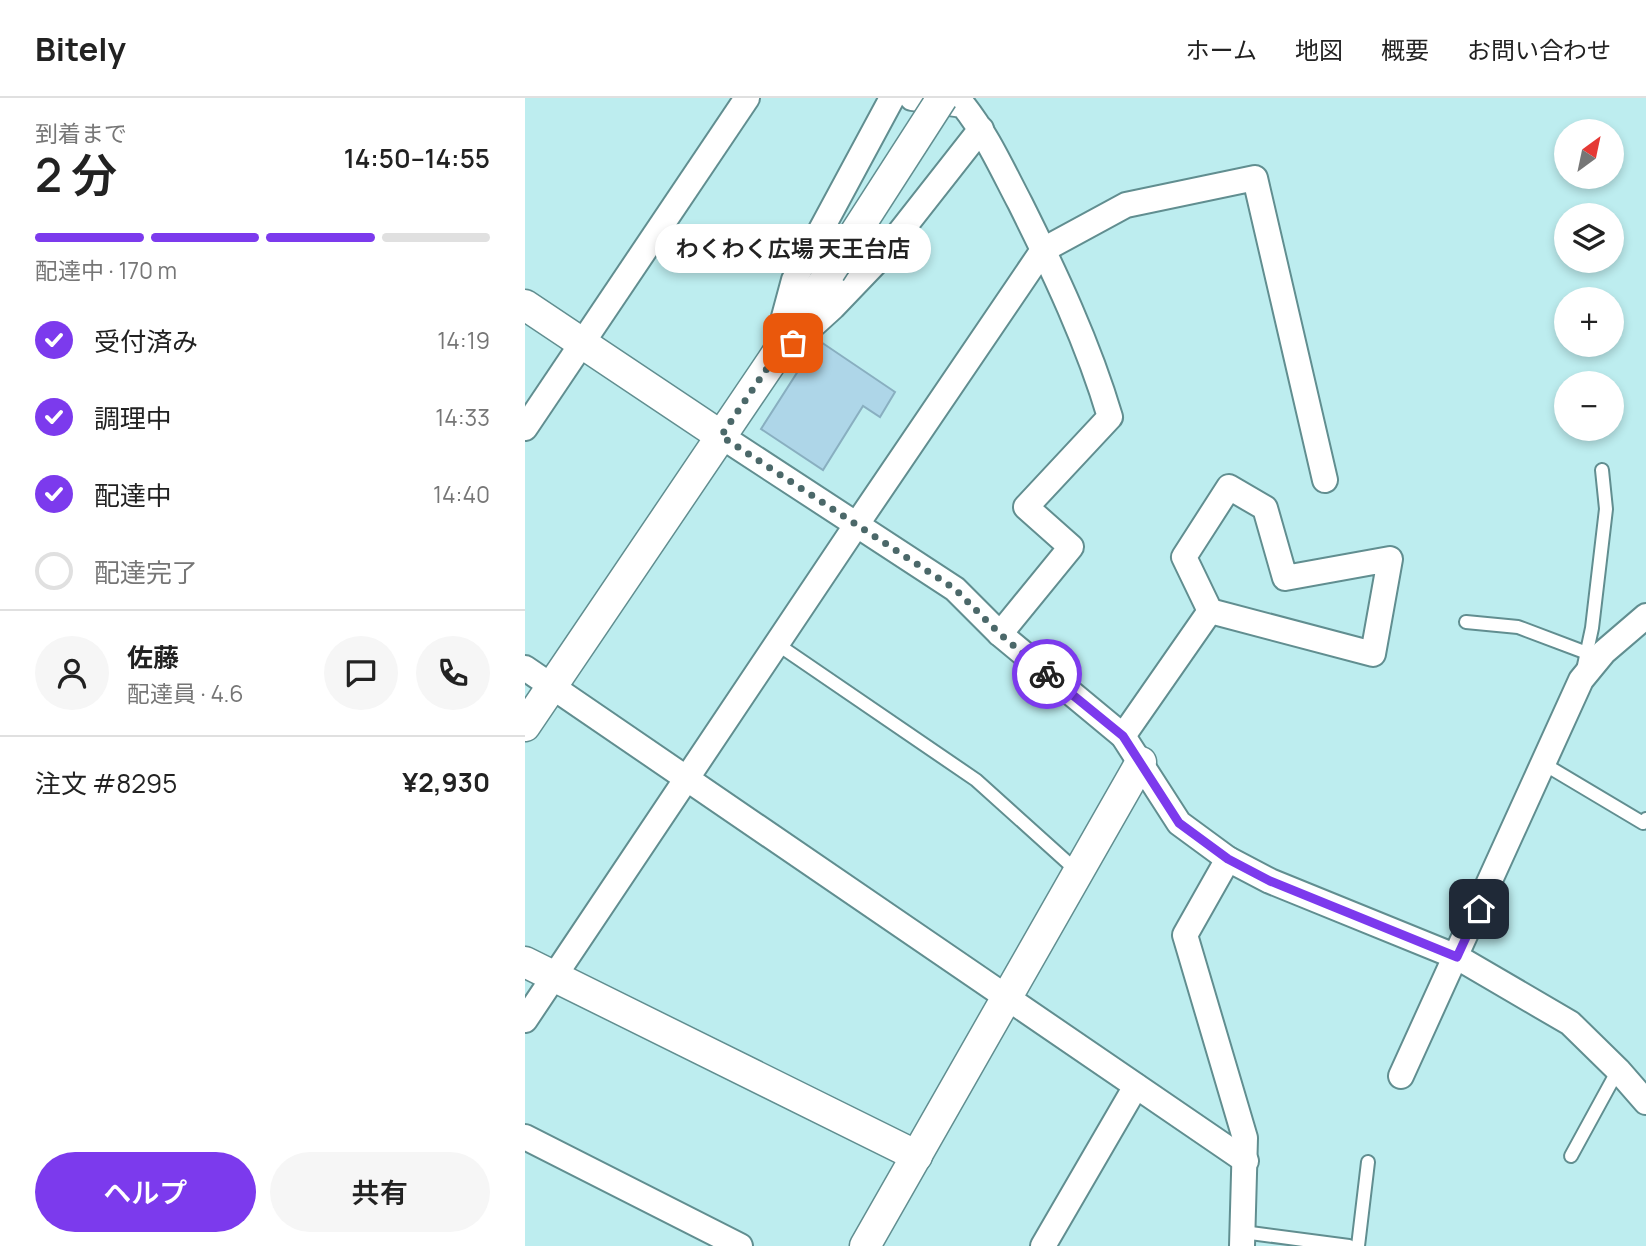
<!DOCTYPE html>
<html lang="ja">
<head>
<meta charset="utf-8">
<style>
  body { margin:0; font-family:Manrope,"Noto Sans JP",sans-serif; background:#f6f6f6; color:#222; height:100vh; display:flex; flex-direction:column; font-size:26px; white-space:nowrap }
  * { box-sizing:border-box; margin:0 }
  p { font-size:23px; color:#767676 }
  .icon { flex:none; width:38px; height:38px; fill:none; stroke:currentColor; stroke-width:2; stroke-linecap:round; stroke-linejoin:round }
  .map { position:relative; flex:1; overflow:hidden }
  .sheet { display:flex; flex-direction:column; background:#fff; width:525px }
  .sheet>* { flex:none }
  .needle { width:46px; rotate:33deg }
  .fabs { position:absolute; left:1029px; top:21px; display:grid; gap:14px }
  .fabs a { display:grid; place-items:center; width:70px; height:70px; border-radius:50%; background:#fff; box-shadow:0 4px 10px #0003; font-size:35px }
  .pin { position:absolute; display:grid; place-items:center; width:60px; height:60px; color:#fff; margin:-30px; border-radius:14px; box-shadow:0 4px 10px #0006 }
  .courier { position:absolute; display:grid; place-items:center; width:70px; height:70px; margin:-35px; border:5px solid #7c3aed; border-radius:50%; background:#fff; color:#222; box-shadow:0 2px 9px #0007 }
  .bubble { position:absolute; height:49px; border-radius:24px; background:#fff; box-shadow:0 4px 10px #0003; font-size:23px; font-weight:600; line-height:49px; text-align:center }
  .headline em { font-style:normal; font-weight:600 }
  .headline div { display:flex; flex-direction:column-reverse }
  .headline { display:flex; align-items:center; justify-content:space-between; height:119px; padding:0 35px }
  h1 { font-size:46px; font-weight:600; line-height:52px }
  .bar { display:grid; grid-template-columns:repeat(4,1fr); gap:10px 7px; align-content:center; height:84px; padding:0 35px }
  .bar i { height:9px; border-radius:5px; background:#e0e0e0 }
  .bar .active { background:#7c3aed }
  .bar p { grid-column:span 4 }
  .line { display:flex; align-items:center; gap:18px; padding:0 35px; border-top:2px solid #e0e0e0 }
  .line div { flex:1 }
  .round { display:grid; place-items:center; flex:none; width:74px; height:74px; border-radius:37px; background:#f6f6f6 }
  ol { padding:0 35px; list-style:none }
  li { display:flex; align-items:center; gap:21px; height:77px }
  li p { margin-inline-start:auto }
  li .icon { padding:7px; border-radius:50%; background:#7c3aed; color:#fff; stroke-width:4 }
  li:last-child { color:#767676 }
  li i { width:38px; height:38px; border:4px solid #e0e0e0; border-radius:50% }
  .action { display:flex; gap:14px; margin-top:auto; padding:14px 35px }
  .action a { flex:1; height:80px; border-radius:42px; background:#7c3aed; color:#fff; font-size:28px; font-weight:600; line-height:80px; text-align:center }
  .action a+a { background:#f6f6f6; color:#222 }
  header { display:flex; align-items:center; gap:42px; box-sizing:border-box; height:98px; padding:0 35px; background:#fff; border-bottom:2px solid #e0e0e0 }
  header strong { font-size:33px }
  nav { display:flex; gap:38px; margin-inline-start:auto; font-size:24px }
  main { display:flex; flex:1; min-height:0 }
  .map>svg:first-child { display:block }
</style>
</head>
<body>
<header>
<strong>Bitely</strong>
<nav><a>ホーム</a><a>地図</a><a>概要</a><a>お問い合わせ</a></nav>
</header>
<main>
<section class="sheet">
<div class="headline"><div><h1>2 分</h1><p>到着まで</p></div><em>14:50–14:55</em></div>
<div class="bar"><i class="active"></i><i class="active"></i><i class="active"></i><i></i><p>配達中 · 170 m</p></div>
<ol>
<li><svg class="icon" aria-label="check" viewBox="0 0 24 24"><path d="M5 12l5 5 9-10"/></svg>受付済み<p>14:19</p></li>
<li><svg class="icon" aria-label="check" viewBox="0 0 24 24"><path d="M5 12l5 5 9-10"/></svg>調理中<p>14:33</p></li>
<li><svg class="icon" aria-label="check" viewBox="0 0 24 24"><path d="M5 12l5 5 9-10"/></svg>配達中<p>14:40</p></li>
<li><i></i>配達完了</li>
</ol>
<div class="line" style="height:126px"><a class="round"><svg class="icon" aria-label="person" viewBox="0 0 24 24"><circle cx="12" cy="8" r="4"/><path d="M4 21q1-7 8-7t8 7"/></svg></a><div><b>佐藤</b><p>配達員 · 4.6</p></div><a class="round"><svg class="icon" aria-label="chat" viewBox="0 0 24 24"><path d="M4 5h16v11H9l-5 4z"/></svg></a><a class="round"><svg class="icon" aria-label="phone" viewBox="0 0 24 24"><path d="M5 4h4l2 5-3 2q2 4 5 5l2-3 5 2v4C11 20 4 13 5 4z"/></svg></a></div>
<div class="line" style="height:91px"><div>注文 #8295</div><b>¥2,930</b></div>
<div class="action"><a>ヘルプ</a><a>共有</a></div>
</section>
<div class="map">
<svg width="1121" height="1148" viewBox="0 0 1121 1148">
  <rect width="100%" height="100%" fill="#bdedef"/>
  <!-- building -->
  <path fill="#aed6e8" stroke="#89afc0" stroke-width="2" d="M293 242 370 294 355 319 338 308 298 372 236 331Z"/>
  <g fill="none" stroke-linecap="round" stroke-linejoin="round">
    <defs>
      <g id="service">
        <path d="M941 524 993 529 1062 555"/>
        <path d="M252 546 451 682 552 773"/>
        <path d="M1058 572 1067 530 1081 411 1077 372"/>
        <path d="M1019 666 1118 725 1121 721"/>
        <path d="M1046 1058 1093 972"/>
        <path d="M718 1134 824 1148"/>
        <path d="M833 1148 843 1064"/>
      </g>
      <g id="minor">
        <path d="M387 0 438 7C462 37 477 71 495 105 530 175 563 245 585 319L501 409 546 449 475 536"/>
        <path d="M252 245 269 182 367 0"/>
        <path d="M264 249 308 209 354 161 456 31"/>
        <path d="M0 330 222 0"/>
        <path d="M196 338 430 491 475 536 598 638 654 725 703 761 745 783 932 859 1045 925 1093 972 1121 1004"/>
        <path d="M0 570 721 1063"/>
        <path d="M598 638 685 513 848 556 865 461 760 480 740 410 704 389 659 459 685 513"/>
        <path d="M703 761 660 837 720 1040 717 1148"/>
        <path d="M0 922 332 426 518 152 601 107 730 80 800 382"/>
        <path d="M876 978 1056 582 1079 554 1121 518"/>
        <path d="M0 1039 215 1148"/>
        <path d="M518 1148 611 988"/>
      </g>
      <g id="tertiary">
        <path d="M0 207 196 338"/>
        <path d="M0 628 247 263 305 174"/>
        <path d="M0 864 392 1058"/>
        <path d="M340 1148 616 664"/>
      </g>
    </defs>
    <!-- service casing -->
    <use href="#service" stroke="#618e90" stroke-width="16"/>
    <!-- minor casing -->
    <use href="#minor" stroke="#618e90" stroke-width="28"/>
    <!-- tertiary casing -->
    <use href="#tertiary" stroke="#618e90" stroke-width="33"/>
    <!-- service -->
    <use href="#service" stroke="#fff" stroke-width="12"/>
    <!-- minor -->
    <use href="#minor" stroke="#fff" stroke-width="24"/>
    <!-- tertiary -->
    <use href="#tertiary" stroke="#fff" stroke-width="30"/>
    <defs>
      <path id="tertiary-bridge" d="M305 174 417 0"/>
    </defs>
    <!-- tertiary-bridge casing -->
    <use href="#tertiary-bridge" stroke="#618e90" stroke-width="33" stroke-linecap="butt"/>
    <!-- tertiary-bridge -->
    <use href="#tertiary-bridge" stroke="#fff" stroke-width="30"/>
  </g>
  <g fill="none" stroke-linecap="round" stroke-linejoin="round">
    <!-- done -->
    <path stroke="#4b6869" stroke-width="7" stroke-dasharray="0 12.6" d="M268 245 247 263 196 338 430 491 475 536 522 576"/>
    <!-- route -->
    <path stroke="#7c3aed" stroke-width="9" d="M522 576 598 638 654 725 703 761 745 783 932 859 954 811"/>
  </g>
</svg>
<div class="fabs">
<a><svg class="needle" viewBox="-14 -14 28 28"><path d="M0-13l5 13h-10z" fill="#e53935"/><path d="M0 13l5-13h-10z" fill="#767676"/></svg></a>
<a><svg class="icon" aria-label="layers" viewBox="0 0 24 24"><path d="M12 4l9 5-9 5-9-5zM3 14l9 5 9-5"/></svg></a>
<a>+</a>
<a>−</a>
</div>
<div class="pin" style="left:268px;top:245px;background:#ea580c"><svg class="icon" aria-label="bag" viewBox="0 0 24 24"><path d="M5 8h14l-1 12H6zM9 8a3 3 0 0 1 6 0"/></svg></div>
<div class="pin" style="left:954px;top:811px;background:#1f2937"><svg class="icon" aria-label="home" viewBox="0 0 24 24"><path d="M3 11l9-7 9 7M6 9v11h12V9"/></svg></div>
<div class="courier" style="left:522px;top:576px"><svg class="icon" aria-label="bike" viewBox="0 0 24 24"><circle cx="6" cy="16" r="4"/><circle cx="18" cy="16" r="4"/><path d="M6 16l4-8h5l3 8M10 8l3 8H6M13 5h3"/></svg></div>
<div class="bubble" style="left:130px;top:126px;width:276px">わくわく広場 天王台店</div>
</div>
</main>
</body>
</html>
